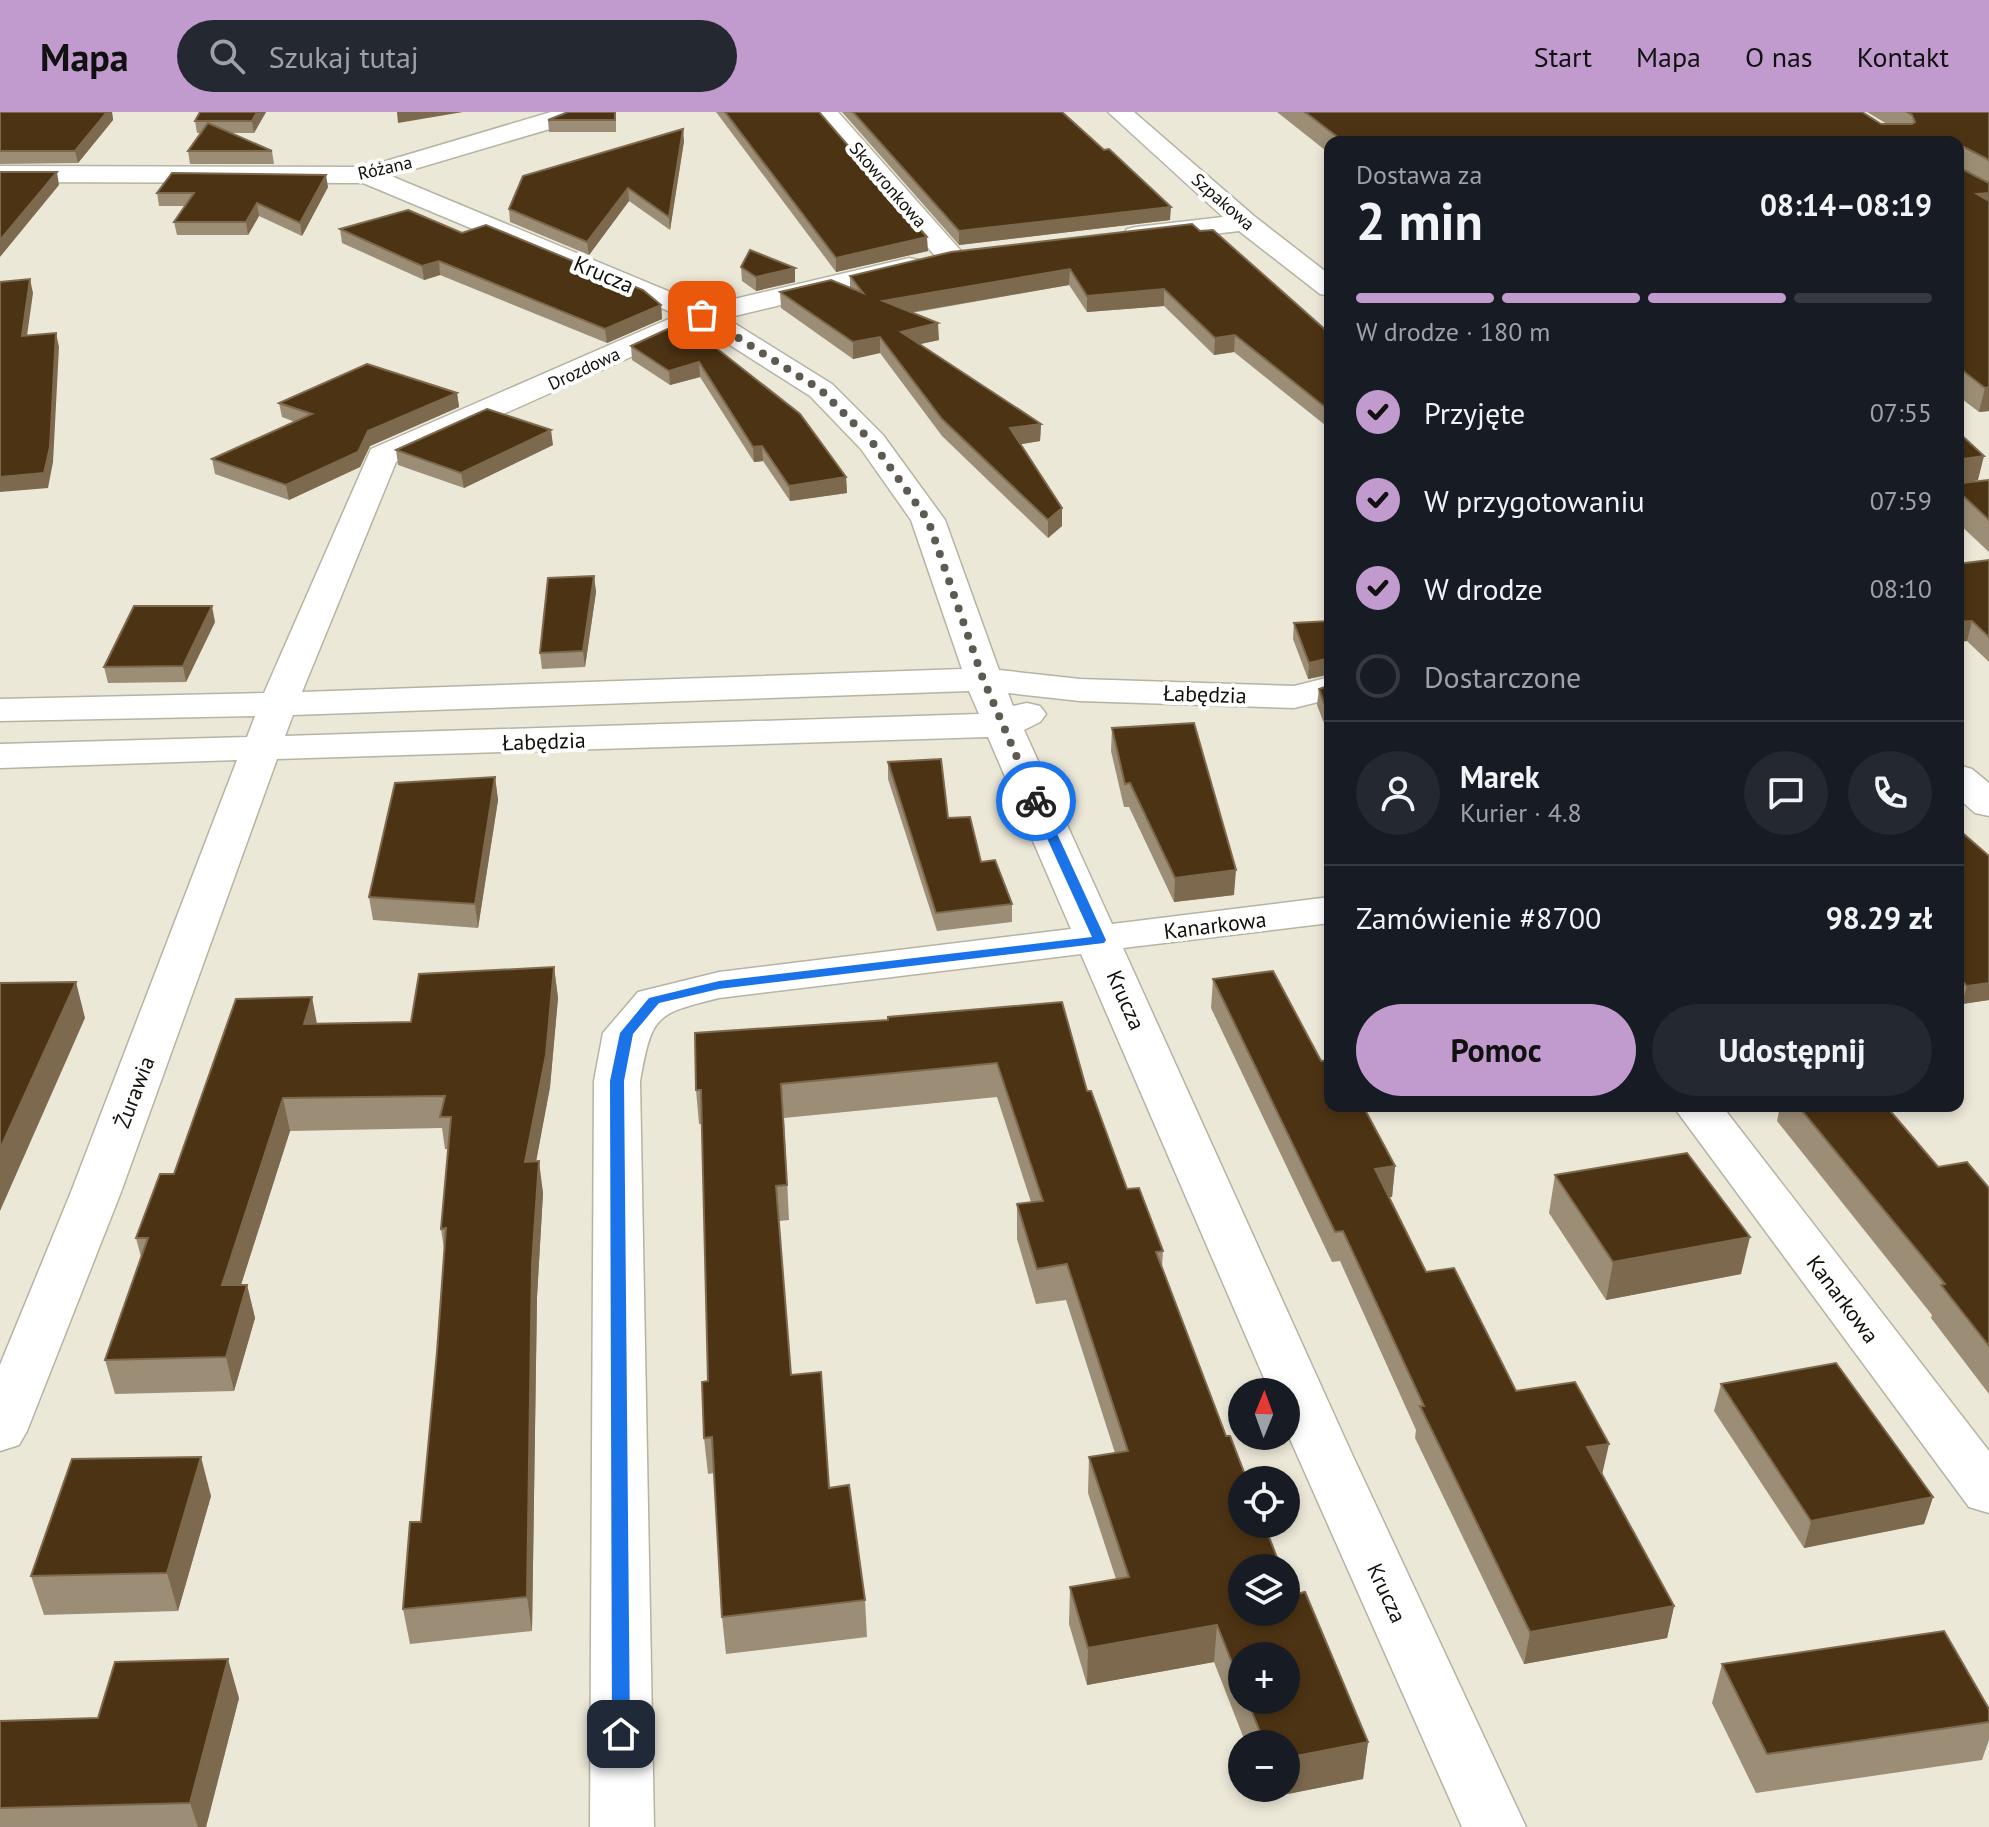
<!DOCTYPE html>
<html lang="pl">
<head>
<meta charset="utf-8">
<style>
  body { margin:0; font-family:"PT Sans",sans-serif; background:#242831; color:#f1f3f6; height:100vh; display:flex; flex-direction:column; font-size:30px; white-space:nowrap }
  * { box-sizing:border-box; margin:0 }
  p { font-size:26px; color:#9ea1a6 }
  .icon { flex:none; width:44px; height:44px; fill:none; stroke:currentColor; stroke-width:2; stroke-linecap:round; stroke-linejoin:round }
  .map { position:relative; flex:1; overflow:hidden }
  .drawer { position:absolute; left:1324px; top:24px; width:640px; height:976px; display:flex; flex-direction:column; background:#171b24; border-radius:16px; box-shadow:0 4px 12px #0003 }
  .drawer>* { flex:none }
  .needle { width:52px; rotate:1deg }
  .fabs { position:absolute; left:1228px; top:1266px; display:grid; gap:16px }
  .fabs a { display:grid; place-items:center; width:72px; height:72px; border-radius:50%; background:#171b24; box-shadow:0 4px 12px #0003; font-size:40px }
  .pin { position:absolute; display:grid; place-items:center; width:68px; height:68px; color:#fff; margin:-34px; border-radius:16px; box-shadow:0 4px 12px #0006 }
  .courier { position:absolute; display:grid; place-items:center; width:80px; height:80px; margin:-40px; border:6px solid #1a73e8; border-radius:50%; background:#fff; color:#222; box-shadow:0 2px 10px #0007 }
  .summary em { font-style:normal; font-weight:700 }
  .summary div { display:flex; flex-direction:column-reverse }
  .summary { display:flex; align-items:center; justify-content:space-between; height:136px; padding:0 32px }
  h1 { font-size:52px; font-weight:700; line-height:60px }
  .bar { display:grid; grid-template-columns:repeat(4,1fr); gap:12px 8px; align-content:center; height:96px; padding:0 32px }
  .bar i { height:10px; border-radius:6px; background:#363941 }
  .bar .selected { background:#c19bce }
  .bar p { grid-column:span 4 }
  .line { display:flex; align-items:center; gap:20px; padding:0 32px; border-top:2px solid #363941 }
  .line div { flex:1 }
  .round { display:grid; place-items:center; flex:none; width:84px; height:84px; border-radius:42px; background:#242831 }
  ol { padding:0 32px; list-style:none }
  li { display:flex; align-items:center; gap:24px; height:88px }
  li p { margin-inline-start:auto }
  li .icon { padding:8px; border-radius:50%; background:#c19bce; color:#111; stroke-width:4 }
  li:last-child { color:#9ea1a6 }
  li i { width:44px; height:44px; border:4px solid #363941; border-radius:50% }
  .cta { display:flex; gap:16px; margin-top:auto; padding:16px 32px }
  .cta a { flex:1; height:92px; border-radius:48px; background:#c19bce; color:#111; font-size:32px; font-weight:700; line-height:92px; text-align:center }
  .cta a+a { background:#242831; color:#f1f3f6 }
  header { display:flex; align-items:center; gap:48px; box-sizing:border-box; height:112px; padding:0 40px; background:#c19bce; color:#111 }
  header strong { font-size:38px }
  nav { display:flex; gap:44px; margin-inline-start:auto; font-size:28px }
  .search { width:560px; height:72px; background:#242831; display:flex; align-items:center; gap:20px; box-sizing:border-box; padding:0 28px; border-radius:44px; color:#9ea1a6; font-size:30px }
  .map>svg:first-child { display:block }
</style>
</head>
<body>
<header>
<strong>Mapa</strong>
<div class="search"><svg class="icon" aria-label="search" viewBox="0 0 24 24"><circle cx="10" cy="10" r="6"/><path d="M15 15l6 6"/></svg>Szukaj tutaj</div>
<nav><a>Start</a><a>Mapa</a><a>O nas</a><a>Kontakt</a></nav>
</header>
<div class="map">
<svg width="1989" height="1715" viewBox="0 0 1989 1715">
  <rect width="100%" height="100%" fill="#ebe8d8"/>
  <g fill="none" stroke-linecap="round" stroke-linejoin="round">
    <defs>
      <g id="minor">
        <path d="M551 0H583L579 5 553 16 391 64 704 194 909 146 919 148 923 154 919 160 726 206 832 272 883 323 945 408 999 558 1080 567 1294 574 1330 565V587L1294 596 1080 589 1008 581 1013 594 1027 591 1040 594 1046 602 1040 610 1024 618 1112 812 1330 785V811L1123 836 1351 1340 1526 1715H1462L1286 1318V1280H1270L1081 842 719 886C655 902 652 903 640 969L654 1715H590L594 969 603 921 638 880 719 860 1071 817 988 625 277 647 121 1080 27 1319 19 1333 0 1339V1253L71 1080 237 648 0 656V632L247 625 255 604 0 609V587L264 581 371 337 678 203 363 71 0 70V54L366 55ZM700 214 810 284 861 337 911 408 962 557 302 580 396 350ZM969 579 979 602 285 624 293 603Z"/>
        <path d="M813 0H838L961 139 965 145 961 151H941Z"/>
        <path d="M1108 0H1134L1254 104 1330 163V184L1320 182 1239 119 1136 131 1127 129 1123 123 1127 117 1136 115 1223 105Z"/>
        <path d="M1958 653 1972 657 1989 671V704L1975 701 1958 686Z"/>
        <path d="M1673 994H1722L1989 1339V1401L1969 1395Z"/>
      </g>
    </defs>
    <!-- minor casing -->
    <use href="#minor" stroke="#b6b3a3" stroke-width="3"/>
    <!-- minor -->
    <use href="#minor" fill="#fff" fill-rule="evenodd"/>
  </g>
  <!-- wall -->
  <g fill="#9c8e76" fill-rule="evenodd">
    <path d="M0 0H112L113 8 78 51 0 52Z"/>
    <path d="M200 0H266L254 21H230L272 39 274 52H190L188 39 201 21H197L195 9Z"/>
    <path d="M616 0V20H549L548 8Z"/>
    <path d="M716 0H819L928 139 836 160Z"/>
    <path d="M842 0H1062L1170 108 959 133Z"/>
    <path d="M1277 0H1862L1881 12H1887L1867 0H1989V299L1979 300 1958 284V30H1330V42Z"/>
    <path d="M684 29 670 118 629 89 589 143 510 110 509 97Z"/>
    <path d="M1325 49H1330V76L1324 70Z"/>
    <path d="M328 75 302 124 259 104 248 123H177L174 110 185 94H159L157 81Z"/>
    <path d="M340 117 462 121 661 193 662 207 607 231 440 163 424 168 342 131Z"/>
    <path d="M1200 119 1330 222V317L1234 240 1214 243 1164 194 1087 200 1069 173 911 201 939 228 920 232 1041 312 1040 329 1021 332 1062 396V414L1048 426 942 324 880 241 853 247 781 196 780 180 850 176V164Z"/>
    <path d="M741 155 795 156V170L756 179 742 169Z"/>
    <path d="M683 210 846 365 847 381 790 389 763 349 754 350 700 265 670 273 632 248 631 234Z"/>
    <path d="M457 281 459 295 370 334 360 355 289 388 215 362 212 347 295 310 282 305 279 291Z"/>
    <path d="M1958 320 1978 368 1962 371 1989 368V440L1958 411Z"/>
    <path d="M553 333 464 376 398 353 396 338Z"/>
    <path d="M1989 448V550L1967 529 1958 530V452Z"/>
    <path d="M594 464 596 480 585 555 542 557 540 541Z"/>
    <path d="M1330 509V563L1308 567 1293 527 1294 511Z"/>
    <path d="M215 510 186 570 108 571 104 555Z"/>
    <path d="M1330 573V627L1317 593 1319 577Z"/>
    <path d="M1112 616 1234 783 1174 790 1129 695H1124L1111 639Z"/>
    <path d="M888 650 948 706 1012 792V810L937 819 888 667Z"/>
    <path d="M495 665 498 688 478 816 373 808 369 785Z"/>
    <path d="M1958 717 1989 888 1962 892 1958 888Z"/>
    <path d="M554 855 558 886 550 975 536 1049 543 1081 537 1185 532 1519 410 1532 403 1497 421 1410 437 1240 444 1137 441 1117 448 1037H445L442 1016 290 1019 241 1173H247L255 1206 234 1279 115 1282 105 1248 141 1145 136 1126 174 1062 317 912 411 910Z"/>
    <path d="M1213 867 1321 949 1395 1054 1392 1085H1389L1426 1160 1516 1279 1602 1363 1674 1494 1667 1526 1524 1552 1415 1326 1416 1318 1340 1149 1332 1150 1211 896Z"/>
    <path d="M888 908 1087 979 1127 1077 1163 1139 1162 1156 1226 1324 1292 1483 1368 1630 1363 1667 1268 1686 1264 1676H1286V1632H1246L1214 1550 1087 1573 1069 1512 1070 1475 1116 1467 1088 1381 1089 1345 1115 1341 1066 1188 1036 1192 1017 1127V1092L1031 1090 997 985 784 1006 789 1108 779 1109 791 1263 865 1488 867 1525 726 1542 722 1505 714 1361 708 1362 704 1326 708 1269 702 1012H699L696 978ZM1242 1544 1286 1588H1242Z"/>
    <path d="M1780 994H1886L1938 1055 1989 1076V1282L1931 1206 1932 1203 1777 1009Z"/>
    <path d="M1555 1063 1741 1162 1606 1188 1549 1101Z"/>
    <path d="M1721 1272 1933 1385 1924 1412 1804 1436 1714 1299Z"/>
    <path d="M211 1384 178 1499 44 1503 31 1464Z"/>
    <path d="M1722 1552 1989 1597V1628L1982 1648 1756 1681 1712 1591Z"/>
    <path d="M239 1586 206 1715H0V1609L98 1606Z"/>
  </g>
  <!-- shaded-wall -->
  <g fill="#7c694e">
    <path d="M107 0H112L113 8 78 51 75 39Z"/>
    <path d="M257 0H266L254 21 252 9Z"/>
    <path d="M397 0H463L398 11Z"/>
    <path d="M683 17 684 29 670 118 669 105Z"/>
    <path d="M1631 25 1630 30H1580Z"/>
    <path d="M1964 35 1959 56 1960 38Z"/>
    <path d="M57 60 59 73 0 145V128Z"/>
    <path d="M326 63 328 75 302 124 300 111Z"/>
    <path d="M628 76 629 89 589 143 587 130Z"/>
    <path d="M1989 81V102L1977 82Z"/>
    <path d="M257 91 259 104 248 123 246 110Z"/>
    <path d="M1171 95 1170 108 959 133V119Z"/>
    <path d="M927 125 928 139 836 160V146Z"/>
    <path d="M439 149 440 163 424 168 422 154Z"/>
    <path d="M795 156V170L756 179V165Z"/>
    <path d="M1070 157 1069 173 883 205V189Z"/>
    <path d="M30 167 33 181 25 238 22 224Z"/>
    <path d="M1164 177V194L1087 200V184Z"/>
    <path d="M661 193 662 207 607 231 605 217Z"/>
    <path d="M938 211 939 228 902 236 901 220Z"/>
    <path d="M56 221 59 235 53 350 48 376 0 380V365Z"/>
    <path d="M1235 223 1234 240 1214 243 1215 226Z"/>
    <path d="M880 225V241L853 247V230Z"/>
    <path d="M699 250 700 265 670 273 669 259Z"/>
    <path d="M1989 275V299L1979 300 1985 276Z"/>
    <path d="M457 281 459 295 370 334 360 355 289 388 286 373 368 319Z"/>
    <path d="M1041 312 1040 329 1010 334V316Z"/>
    <path d="M551 318 553 333 464 376 461 361Z"/>
    <path d="M762 334 763 349 754 350 753 335Z"/>
    <path d="M1984 344 1978 368 1958 372 1962 347Z"/>
    <path d="M846 365 847 381 790 389 789 374Z"/>
    <path d="M1062 396V414L1048 426V408Z"/>
    <path d="M594 464 596 480 585 555 583 539Z"/>
    <path d="M212 494 215 510 186 570 183 554Z"/>
    <path d="M1972 509 1967 529 1958 530V510Z"/>
    <path d="M1330 546 1329 562 1308 567 1309 551Z"/>
    <path d="M495 665 498 688 478 816 475 792Z"/>
    <path d="M1236 758 1234 783 1174 790 1175 766Z"/>
    <path d="M554 855 558 886 550 975 530 1082 525 1050Z"/>
    <path d="M76 870 85 906 0 1099V1037Z"/>
    <path d="M1989 871V888L1962 892 1967 874Z"/>
    <path d="M312 885 318 917 304 912Z"/>
    <path d="M283 986 290 1019 230 1207 222 1173Z"/>
    <path d="M539 1049 543 1081 537 1185 532 1519 527 1485 532 1152Z"/>
    <path d="M1395 1054 1392 1085 1372 1087 1375 1057Z"/>
    <path d="M1750 1125 1741 1162 1606 1188 1613 1150Z"/>
    <path d="M247 1173 255 1206 234 1279 226 1245Z"/>
    <path d="M1609 1332 1602 1363 1587 1335Z"/>
    <path d="M201 1345 211 1384 178 1499 167 1461Z"/>
    <path d="M1933 1385 1924 1412 1804 1436 1811 1409Z"/>
    <path d="M1674 1494 1667 1526 1524 1552 1530 1520Z"/>
    <path d="M1217 1513 1214 1550 1087 1573 1088 1536Z"/>
    <path d="M228 1547 239 1586 206 1715H198L190 1691Z"/>
    <path d="M1368 1630 1363 1667 1268 1686 1269 1676H1286V1646Z"/>
  </g>
  <!-- building -->
  <g fill="#4c3313" stroke="#7c694e" stroke-width="2">
    <path d="M0 0H107L75 39H0Z"/>
    <path d="M200 0H257L252 9H195Z"/>
    <path d="M568 0H615V8H548Z"/>
    <path d="M725 0H819L927 125 836 146Z"/>
    <path d="M853 0H1062L1104 38 1109 37 1171 95 959 119Z"/>
    <path d="M1305 0H1862L1881 12H1912L1915 10 1912 3 1907 0H1989V48L1964 35 1960 38V56L1989 71V81L1977 82 1989 89V275L1985 276 1958 255V30H1637L1631 25 1580 30H1344Z"/>
    <path d="M208 11 272 39H188Z"/>
    <path d="M683 17 669 105 628 76 587 130 509 97 523 64Z"/>
    <path d="M0 60H57L0 128Z"/>
    <path d="M172 61 326 63 300 111 257 91 246 110H174L194 81H157Z"/>
    <path d="M408 98 462 121 486 113 643 178 661 193 605 217 439 149 422 154 340 117Z"/>
    <path d="M1192 112 1200 119 1213 118 1330 222V299L1235 223 1215 226 1164 177 1087 184 1070 157 883 189 938 211 901 220 1041 312 1010 316 1062 396 1048 408 942 307 880 225 853 230 780 180 831 168 863 181 850 164 951 140Z"/>
    <path d="M750 138 795 156 756 165 741 155Z"/>
    <path d="M30 167 22 224 56 221 50 335 44 361 0 365V170Z"/>
    <path d="M683 210 800 302 846 365 789 374 762 334 753 335 699 250 669 259 631 234Z"/>
    <path d="M367 252 457 281 368 319 358 340 286 373 212 347 312 302 279 291Z"/>
    <path d="M487 297 551 318 461 361 396 338Z"/>
    <path d="M1958 320 1984 344 1962 347V371L1989 368V408L1958 379Z"/>
    <path d="M1989 448V525L1972 509 1958 510V452Z"/>
    <path d="M594 464 583 539 540 541 548 466Z"/>
    <path d="M134 494H212L183 554 104 555Z"/>
    <path d="M1330 509V546L1309 551 1294 511Z"/>
    <path d="M1330 573V607L1319 577Z"/>
    <path d="M1194 611 1236 758 1175 766 1130 671 1125 672 1112 616Z"/>
    <path d="M941 647 948 706 970 705 981 750 995 748 1012 792 936 801 888 650Z"/>
    <path d="M495 665 475 792 369 785 395 671Z"/>
    <path d="M1958 717 1989 744V871L1967 874 1958 865Z"/>
    <path d="M554 855 546 943 525 1050 539 1049 532 1152 527 1485 403 1497 410 1410H421L437 1240 446 1116 441 1117 451 1005H440L445 984 283 986 222 1173H247L226 1245 105 1248 148 1126H136L160 1062H174L236 887 312 885 304 912 411 910 419 862Z"/>
    <path d="M1273 859 1321 949 1330 948V994H1363L1395 1054 1375 1057 1426 1160 1454 1156 1516 1279 1575 1270 1609 1332 1587 1335 1674 1494 1530 1520 1420 1294H1424L1343 1119 1335 1120 1213 867Z"/>
    <path d="M76 870 0 1037V871Z"/>
    <path d="M1062 890 1087 979H1091L1127 1077 1139 1076 1163 1139 1156 1140 1226 1324H1230L1247 1368H1242V1412H1264L1281 1456H1242V1500H1286V1468L1292 1483 1305 1480 1368 1630 1286 1646V1632H1265L1247 1588H1286V1544H1242V1576L1217 1513 1088 1536 1070 1475 1129 1465 1089 1345 1128 1339 1067 1152 1037 1157 1017 1092 1043 1089 997 951 781 972 787 1073 776 1074 791 1263 821 1260 829 1376 849 1373 865 1488 722 1505 712 1325 704 1326 702 1270 708 1269 701 978H696L695 921 888 908V905Z"/>
    <path d="M1798 994H1886L1938 1055 1967 1050 1989 1076V1234L1941 1173 1945 1172Z"/>
    <path d="M1687 1041 1750 1125 1613 1150 1555 1063Z"/>
    <path d="M1836 1251 1933 1385 1811 1409 1721 1272Z"/>
    <path d="M201 1345 167 1461 31 1464 72 1347Z"/>
    <path d="M1944 1519 1989 1597V1610L1767 1642 1722 1552Z"/>
    <path d="M228 1547 190 1691 0 1696V1609L98 1606 115 1550Z"/>
  </g>
  <!-- route -->
  <path fill="#1a73e8" d="M1036 685 1042 689 1106 828 1104 831 719 877 659 891 633 922 624 969 630 1622 627 1627H615L612 1622 610 969 620 921 649 886 719 869 1092 825 1030 689Z"/>
  <g fill="none" stroke-linecap="round" stroke-linejoin="round">
    <!-- done -->
    <path stroke="#5d5b51" stroke-width="8" stroke-dasharray="0 14.4" d="M702 203 821 278 872 330 928 408 983 567 1036 689"/>
  </g>
  <g text-anchor="middle" stroke-width="8" stroke-linejoin="round" paint-order="stroke">
    <!-- far-street labels -->
    <g font-size="18" fill="#100f09" stroke="#fff">
      <text transform="translate(385 56) rotate(-13)" y="6">Różana</text>
      <text transform="translate(888 73) rotate(49)" y="6">Skowronkowa</text>
      <text transform="translate(1223 90) rotate(41)" y="6">Szpakowa</text>
      <text transform="translate(584 257) rotate(-25)" y="6">Drozdowa</text>
    </g>
    <!-- street labels -->
    <g font-size="22" fill="#100f09" stroke="#fff">
      <text transform="translate(604 162) rotate(23)" y="8">Krucza</text>
      <text transform="translate(1205 582) rotate(2)" y="8">Łabędzia</text>
      <text transform="translate(544 629) rotate(-2)" y="8">Łabędzia</text>
      <text transform="translate(1215 813) rotate(-7)" y="8">Kanarkowa</text>
      <text transform="translate(1126 888) rotate(66)" y="8">Krucza</text>
      <text transform="translate(134 980) rotate(-69)" y="8">Żurawia</text>
      <text transform="translate(1843 1187) rotate(53)" y="8">Kanarkowa</text>
      <text transform="translate(1387 1481) rotate(65)" y="8">Krucza</text>
    </g>
  </g>
</svg>
<div class="fabs">
<a><svg class="needle" viewBox="-14 -14 28 28"><path d="M0-13l5 13h-10z" fill="#e53935"/><path d="M0 13l5-13h-10z" fill="#9ea1a6"/></svg></a>
<a><svg class="icon" aria-label="locate" viewBox="0 0 24 24"><circle cx="12" cy="12" r="6"/><path d="M12 2v4M12 18v4M2 12h4M18 12h4"/></svg></a>
<a><svg class="icon" aria-label="layers" viewBox="0 0 24 24"><path d="M12 4l9 5-9 5-9-5zM3 14l9 5 9-5"/></svg></a>
<a>+</a>
<a>−</a>
</div>
<div class="pin" style="left:702px;top:203px;background:#ea580c"><svg class="icon" aria-label="bag" viewBox="0 0 24 24"><path d="M5 8h14l-1 12H6zM9 8a3 3 0 0 1 6 0"/></svg></div>
<div class="pin" style="left:621px;top:1622px;background:#1f2937"><svg class="icon" aria-label="home" viewBox="0 0 24 24"><path d="M3 11l9-7 9 7M6 9v11h12V9"/></svg></div>
<div class="courier" style="left:1036px;top:689px"><svg class="icon" aria-label="bike" viewBox="0 0 24 24"><circle cx="6" cy="16" r="4"/><circle cx="18" cy="16" r="4"/><path d="M6 16l4-8h5l3 8M10 8l3 8H6M13 5h3"/></svg></div>
<section class="drawer">
<div class="summary"><div><h1>2 min</h1><p>Dostawa za</p></div><em>08:14–08:19</em></div>
<div class="bar"><i class="selected"></i><i class="selected"></i><i class="selected"></i><i></i><p>W drodze · 180 m</p></div>
<ol>
<li><svg class="icon" aria-label="check" viewBox="0 0 24 24"><path d="M5 12l5 5 9-10"/></svg>Przyjęte<p>07:55</p></li>
<li><svg class="icon" aria-label="check" viewBox="0 0 24 24"><path d="M5 12l5 5 9-10"/></svg>W przygotowaniu<p>07:59</p></li>
<li><svg class="icon" aria-label="check" viewBox="0 0 24 24"><path d="M5 12l5 5 9-10"/></svg>W drodze<p>08:10</p></li>
<li><i></i>Dostarczone</li>
</ol>
<div class="line" style="height:144px"><a class="round"><svg class="icon" aria-label="person" viewBox="0 0 24 24"><circle cx="12" cy="8" r="4"/><path d="M4 21q1-7 8-7t8 7"/></svg></a><div><b>Marek</b><p>Kurier · 4.8</p></div><a class="round"><svg class="icon" aria-label="chat" viewBox="0 0 24 24"><path d="M4 5h16v11H9l-5 4z"/></svg></a><a class="round"><svg class="icon" aria-label="phone" viewBox="0 0 24 24"><path d="M5 4h4l2 5-3 2q2 4 5 5l2-3 5 2v4C11 20 4 13 5 4z"/></svg></a></div>
<div class="line" style="height:104px"><div>Zamówienie #8700</div><b>98.29 zł</b></div>
<div class="cta"><a>Pomoc</a><a>Udostępnij</a></div>
</section>
</div>
</body>
</html>
